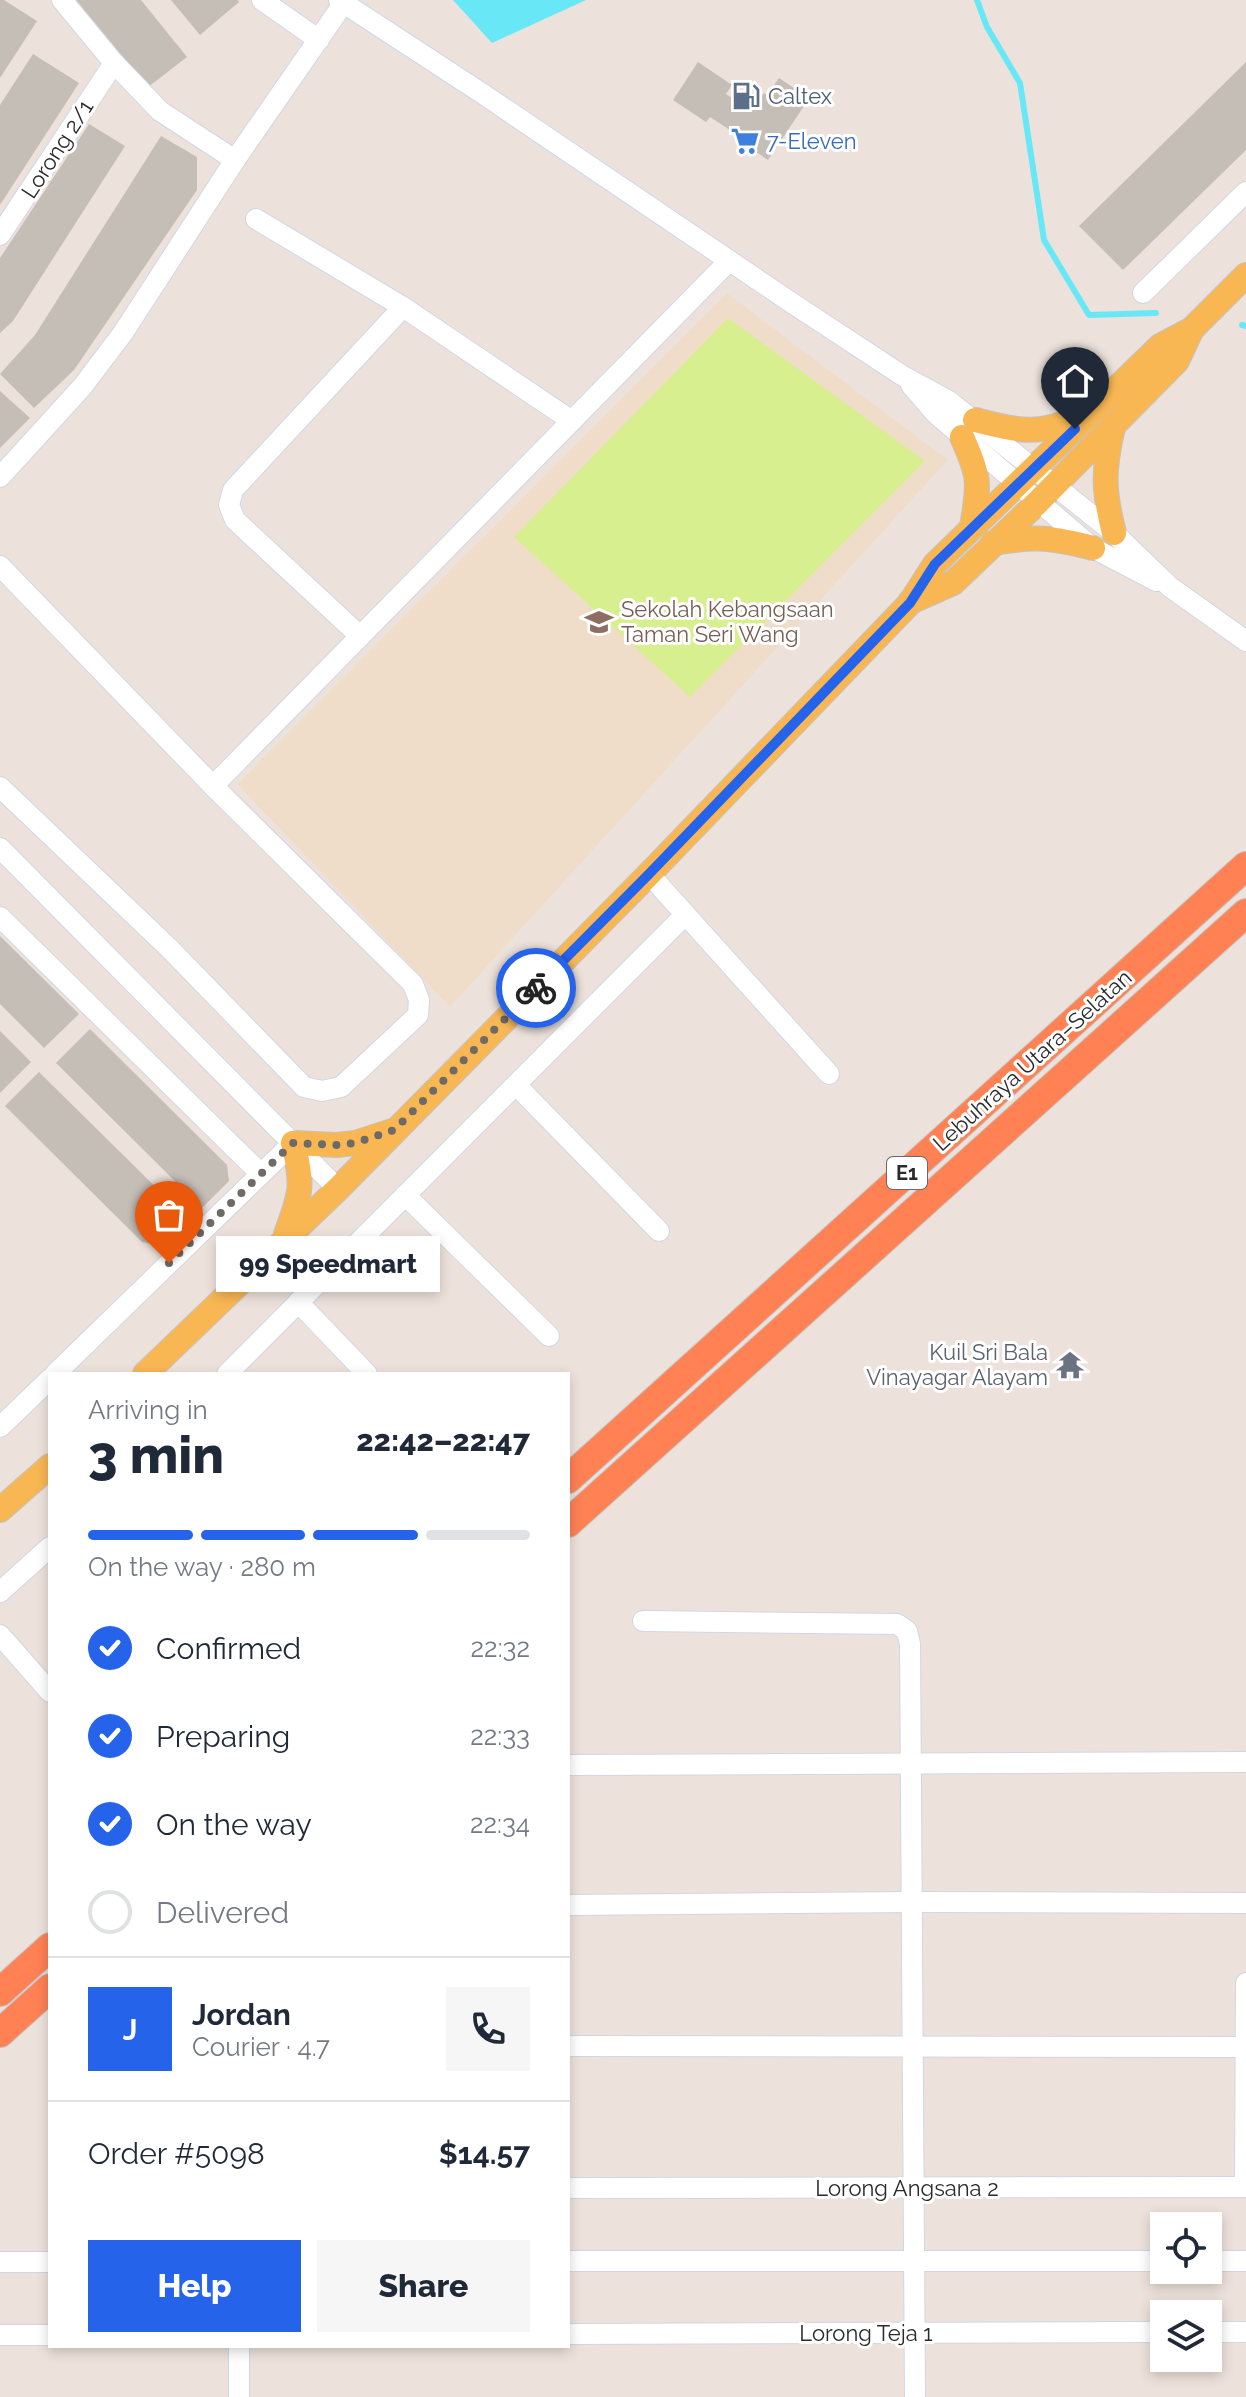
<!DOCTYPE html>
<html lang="en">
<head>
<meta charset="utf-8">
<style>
  body { margin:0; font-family:Raleway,sans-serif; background:#f6f6f7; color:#1f2937; height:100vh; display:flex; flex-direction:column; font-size:30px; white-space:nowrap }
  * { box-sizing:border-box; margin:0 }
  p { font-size:26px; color:#747a83 }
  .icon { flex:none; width:44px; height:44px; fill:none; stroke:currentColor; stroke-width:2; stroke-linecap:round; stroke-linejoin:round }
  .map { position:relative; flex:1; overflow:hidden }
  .side { position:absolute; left:48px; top:1372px; width:522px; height:976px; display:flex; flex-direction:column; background:#fff; border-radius:0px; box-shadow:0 4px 12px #0003 }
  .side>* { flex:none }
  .controls { position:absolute; left:1150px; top:2212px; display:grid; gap:16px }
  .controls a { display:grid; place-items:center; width:72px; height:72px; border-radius:0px; background:#fff; box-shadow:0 4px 12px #0003; font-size:40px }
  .pin { position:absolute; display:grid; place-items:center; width:68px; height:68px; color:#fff; margin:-82px -34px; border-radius:50% 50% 50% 0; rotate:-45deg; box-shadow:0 0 8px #0007 }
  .pin .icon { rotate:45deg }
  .courier { position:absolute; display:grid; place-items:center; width:80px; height:80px; margin:-40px; border:6px solid #2563eb; border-radius:50%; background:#fff; color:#222; box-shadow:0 2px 10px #0007 }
  .bubble { position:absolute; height:56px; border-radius:0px; background:#fff; box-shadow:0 4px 12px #0003; font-size:26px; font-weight:800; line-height:56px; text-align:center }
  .overview em { font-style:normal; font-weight:800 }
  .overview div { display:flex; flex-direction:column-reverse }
  .overview { display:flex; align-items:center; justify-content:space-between; height:136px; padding:0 40px }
  h1 { font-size:52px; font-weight:800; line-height:60px }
  .bar { display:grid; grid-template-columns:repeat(4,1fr); gap:12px 8px; align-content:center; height:96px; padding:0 40px }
  .bar i { height:10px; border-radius:6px; background:#e0e1e3 }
  .bar .current { background:#2563eb }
  .bar p { grid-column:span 4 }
  .line { display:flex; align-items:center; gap:20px; padding:0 40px; border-top:2px solid #e0e1e3 }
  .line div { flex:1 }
  .round { display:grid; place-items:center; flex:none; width:84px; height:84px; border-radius:0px; background:#f6f6f7 }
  ol { padding:0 40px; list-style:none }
  li { display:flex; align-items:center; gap:24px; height:88px }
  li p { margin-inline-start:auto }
  li .icon { padding:8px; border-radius:50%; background:#2563eb; color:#fff; stroke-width:4 }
  li:last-child { color:#747a83 }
  li i { width:44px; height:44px; border:4px solid #e0e1e3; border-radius:50% }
  .primary-button { display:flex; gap:16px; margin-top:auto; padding:16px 40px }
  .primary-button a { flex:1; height:92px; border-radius:0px; background:#2563eb; color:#fff; font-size:32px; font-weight:800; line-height:92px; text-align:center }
  .primary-button a+a { background:#f6f6f7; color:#1f2937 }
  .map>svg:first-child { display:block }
</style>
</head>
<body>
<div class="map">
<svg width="1246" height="2397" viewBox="0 0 1246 2397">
  <rect width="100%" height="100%" fill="#ede2db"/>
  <!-- education -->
  <path fill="#f0ddc9" d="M727 293 948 460 450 1007 237 784Z"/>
  <!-- pitch -->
  <path fill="#d7ef8f" d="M728 318 925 461 690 697 514 537Z"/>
  <!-- water -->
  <path fill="#68e8f6" d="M453 0H586L492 43Z"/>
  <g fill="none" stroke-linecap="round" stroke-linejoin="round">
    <!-- stream -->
    <g stroke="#68e8f6" stroke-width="6">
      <path d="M977 0 987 27 1020 83 1044 240 1089 315 1156 313"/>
      <path d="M1242 325 1246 326"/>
    </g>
  </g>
  <!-- building -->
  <g fill="#c5beb7">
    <path d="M0 0H4L37 21 0 78Z"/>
    <path d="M76 0H141L187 57 147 88Z"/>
    <path d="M171 0H238L239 2 200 35Z"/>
    <path d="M33 54 79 83 0 205V105Z"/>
    <path d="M698 62 732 85 726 94 751 111 764 93 767 95 779 78 797 90 792 98 804 106 768 160 734 137 736 134 710 117 706 122 673 100Z"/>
    <path d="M1246 62V150L1123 270 1079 226Z"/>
    <path d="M89 124 125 146 13 321 0 333V258Z"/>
    <path d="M161 136 197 157V190L74 370 34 408 0 374 35 335Z"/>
    <path d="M0 391 30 418 0 448Z"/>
    <path d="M0 936 79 1014 44 1048 0 1004Z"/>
    <path d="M90 1029 227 1165 229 1181 202 1208 56 1063Z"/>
    <path d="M0 1031 31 1062 0 1093Z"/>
    <path d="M39 1072 186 1217 158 1245 142 1242 5 1106Z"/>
  </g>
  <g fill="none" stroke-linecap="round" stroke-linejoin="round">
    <defs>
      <g id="minor">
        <path d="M62 0 114 63 160 111 235 160"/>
        <path d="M262 0 319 40"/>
        <path d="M339 0 483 94 792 303 903 376 949 401 1114 533 1170 587 1246 641"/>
        <path d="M256 219 403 307 572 421"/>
        <path d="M0 235 114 63"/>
        <path d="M1143 293 1246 192"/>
        <path d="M911 385 936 414 1093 548 1156 581"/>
        <path d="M0 477 82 387 123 333 235 160 343 4"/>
        <path d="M0 566 213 786 413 984 419 1000 418 1015 341 1087 322 1091 304 1087 170 949 0 787"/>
        <path d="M360 636 235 520 229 505 233 490 403 307"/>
        <path d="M213 786 729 261"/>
        <path d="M0 848 338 1189"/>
        <path d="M649 874 829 1074"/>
        <path d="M0 917 261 1174"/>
        <path d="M516 1085 659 1231"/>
        <path d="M405 1195 549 1336"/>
        <path d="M298 1302 367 1374"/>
        <path d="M55 1374 293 1143"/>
        <path d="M227 1374 685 915"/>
        <path d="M0 1427 50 1379"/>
        <path d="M0 1592 50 1547"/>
        <path d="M643 1621 897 1624 907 1631 910 1644 915 2397"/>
        <path d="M0 1635 50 1692"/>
        <path d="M568 1765 1246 1762"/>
        <path d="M568 1905 912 1902 1246 1903"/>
        <path d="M568 2046 1246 2047"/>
        <path d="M1245 2187 1246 1983"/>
        <path d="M568 2188 1246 2187"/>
        <path d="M568 2261H1164"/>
        <path d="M1208 2261H1246"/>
        <path d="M0 2262H50"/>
        <path d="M1208 2332H1246"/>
        <path d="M568 2334 1164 2332"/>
        <path d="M0 2335H50"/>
        <path d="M239 2397V2346"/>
      </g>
      <g id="major">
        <path d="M975 420C1020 431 1037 436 1081 417"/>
        <path d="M1113 427C1103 470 1103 490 1114 533"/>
        <path d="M962 437C981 479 979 483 972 527"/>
        <path d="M993 543C1036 536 1051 537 1093 548"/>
        <path d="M910 602 953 583 1038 502 1177 361 1192 329"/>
        <path d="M286 1234C301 1193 304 1186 293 1143L337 1145 355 1143 392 1131"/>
        <path d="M145 1374 338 1189 649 874 910 603 935 564 1160 346 1192 329 1246 275"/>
        <path d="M0 1510 50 1466"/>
      </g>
      <g id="highway">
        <path d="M568 1479 1246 866"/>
        <path d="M568 1523 1246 913"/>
        <path d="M0 1992 50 1947"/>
        <path d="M0 2033 50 1988"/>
      </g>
    </defs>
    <!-- minor casing -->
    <use href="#minor" stroke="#d0d7e4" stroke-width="22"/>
    <!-- major casing -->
    <use href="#major" stroke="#c3c3c3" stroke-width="26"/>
    <!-- highway casing -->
    <use href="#highway" stroke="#c3c3c3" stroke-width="30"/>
    <!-- minor -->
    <use href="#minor" stroke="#fff" stroke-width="20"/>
    <!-- major -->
    <use href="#major" stroke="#f9b754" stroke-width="24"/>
    <!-- highway -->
    <use href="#highway" stroke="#ff8154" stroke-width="28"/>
  </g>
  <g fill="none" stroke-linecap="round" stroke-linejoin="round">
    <!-- done -->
    <path stroke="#6e6a68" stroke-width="8" stroke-dasharray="0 14.4" d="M169 1263 293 1143 337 1145 355 1143 394 1130 536 988"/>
    <!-- route -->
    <path stroke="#2563eb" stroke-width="10" d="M536 988 649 874 910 603 935 564 1075 429"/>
  </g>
  <!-- icons -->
  <defs>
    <symbol id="fuel-bare" viewBox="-9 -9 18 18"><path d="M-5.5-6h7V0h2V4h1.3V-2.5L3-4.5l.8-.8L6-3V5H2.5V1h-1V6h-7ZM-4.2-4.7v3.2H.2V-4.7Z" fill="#5c6f8a" stroke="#fff" stroke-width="2.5" paint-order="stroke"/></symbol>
    <symbol id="supermarket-bare" viewBox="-9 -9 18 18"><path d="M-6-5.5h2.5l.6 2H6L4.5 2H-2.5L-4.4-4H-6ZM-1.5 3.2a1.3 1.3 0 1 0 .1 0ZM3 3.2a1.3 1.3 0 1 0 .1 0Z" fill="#3f7fe0" stroke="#fff" stroke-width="2.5" paint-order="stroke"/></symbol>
    <symbol id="school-bare" viewBox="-9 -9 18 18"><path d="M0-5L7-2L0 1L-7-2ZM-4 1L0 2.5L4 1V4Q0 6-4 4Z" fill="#8d6e63" stroke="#fff" stroke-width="2.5" paint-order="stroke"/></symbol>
    <symbol id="temple-bare" viewBox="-9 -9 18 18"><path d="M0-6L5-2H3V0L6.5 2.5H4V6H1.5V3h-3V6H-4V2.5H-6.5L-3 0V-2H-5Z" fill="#6b7280" stroke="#fff" stroke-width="2.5" paint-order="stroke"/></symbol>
  </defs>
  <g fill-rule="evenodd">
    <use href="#fuel-bare" x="726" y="76" width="40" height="40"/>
    <use href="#supermarket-bare" x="725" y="121" width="40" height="40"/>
    <use href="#school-bare" x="579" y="602" width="40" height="40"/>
    <use href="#temple-bare" x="1050" y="1345" width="40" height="40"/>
  </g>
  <g text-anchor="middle" stroke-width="6" stroke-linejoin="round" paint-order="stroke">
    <!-- shield labels -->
    <rect fill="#fff" stroke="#6a6a6a" stroke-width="2" x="887" y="1157" width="40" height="32" rx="6"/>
    <g font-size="20" font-weight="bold" fill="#2a2a2a">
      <text x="907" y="1180">E1</text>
    </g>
    <!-- service labels -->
    <g font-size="22" fill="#4e5e75" stroke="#fff" text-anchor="start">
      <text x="768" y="104">Caltex</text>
    </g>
    <!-- shop labels -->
    <g font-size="22" fill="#366cbe" stroke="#fff" text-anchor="start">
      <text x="767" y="149">7-Eleven</text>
    </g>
    <!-- street labels -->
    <g font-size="22" fill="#2a2a2a" stroke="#fff">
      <text transform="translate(57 149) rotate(-57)" y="8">Lorong 2/1</text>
      <text transform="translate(1032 1060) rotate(-42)" y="8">Lebuhraya Utara–Selatan</text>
      <text x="907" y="2196">Lorong Angsana 2</text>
      <text x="866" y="2341">Lorong Teja 1</text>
    </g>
    <!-- education labels -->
    <g font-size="22" fill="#785e54" stroke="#fff" text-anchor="start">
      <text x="621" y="617">Sekolah Kebangsaan<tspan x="621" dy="25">Taman Seri Wang</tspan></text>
    </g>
    <!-- worship labels -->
    <g font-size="22" fill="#5b616d" stroke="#fff" text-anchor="end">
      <text x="1048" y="1360">Kuil Sri Bala<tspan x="1048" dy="25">Vinayagar Alayam</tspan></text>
    </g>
  </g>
</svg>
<div class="controls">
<a><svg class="icon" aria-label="locate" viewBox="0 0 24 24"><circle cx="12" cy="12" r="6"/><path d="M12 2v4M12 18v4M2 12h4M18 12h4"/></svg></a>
<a><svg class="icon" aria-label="layers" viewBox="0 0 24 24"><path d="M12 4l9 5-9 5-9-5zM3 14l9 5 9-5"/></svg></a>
</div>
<div class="pin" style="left:169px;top:1263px;background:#ea580c"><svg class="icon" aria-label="bag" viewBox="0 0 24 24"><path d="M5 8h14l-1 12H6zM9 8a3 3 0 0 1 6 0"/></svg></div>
<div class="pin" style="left:1075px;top:429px;background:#1f2937"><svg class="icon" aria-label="home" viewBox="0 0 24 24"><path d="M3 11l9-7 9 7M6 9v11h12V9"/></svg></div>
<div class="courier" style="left:536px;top:988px"><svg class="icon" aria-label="bike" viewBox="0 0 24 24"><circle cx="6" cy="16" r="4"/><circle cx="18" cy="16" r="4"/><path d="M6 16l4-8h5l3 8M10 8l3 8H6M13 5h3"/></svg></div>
<div class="bubble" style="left:216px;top:1236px;width:224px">99 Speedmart</div>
<section class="side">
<div class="overview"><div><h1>3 min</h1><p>Arriving in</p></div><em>22:42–22:47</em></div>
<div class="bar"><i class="current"></i><i class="current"></i><i class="current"></i><i></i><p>On the way · 280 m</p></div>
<ol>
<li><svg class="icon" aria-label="check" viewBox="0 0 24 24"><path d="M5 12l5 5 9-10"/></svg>Confirmed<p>22:32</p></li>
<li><svg class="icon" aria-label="check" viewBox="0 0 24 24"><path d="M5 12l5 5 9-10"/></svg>Preparing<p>22:33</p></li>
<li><svg class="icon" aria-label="check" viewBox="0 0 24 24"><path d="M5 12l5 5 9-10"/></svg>On the way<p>22:34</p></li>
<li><i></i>Delivered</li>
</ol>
<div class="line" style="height:144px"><b class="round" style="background:#2563eb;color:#fff">J</b><div><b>Jordan</b><p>Courier · 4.7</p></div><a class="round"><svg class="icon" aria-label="phone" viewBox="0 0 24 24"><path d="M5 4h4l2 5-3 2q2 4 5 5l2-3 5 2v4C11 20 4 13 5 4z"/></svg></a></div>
<div class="line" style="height:104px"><div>Order #5098</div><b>$14.57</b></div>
<div class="primary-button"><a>Help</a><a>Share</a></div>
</section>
</div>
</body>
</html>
